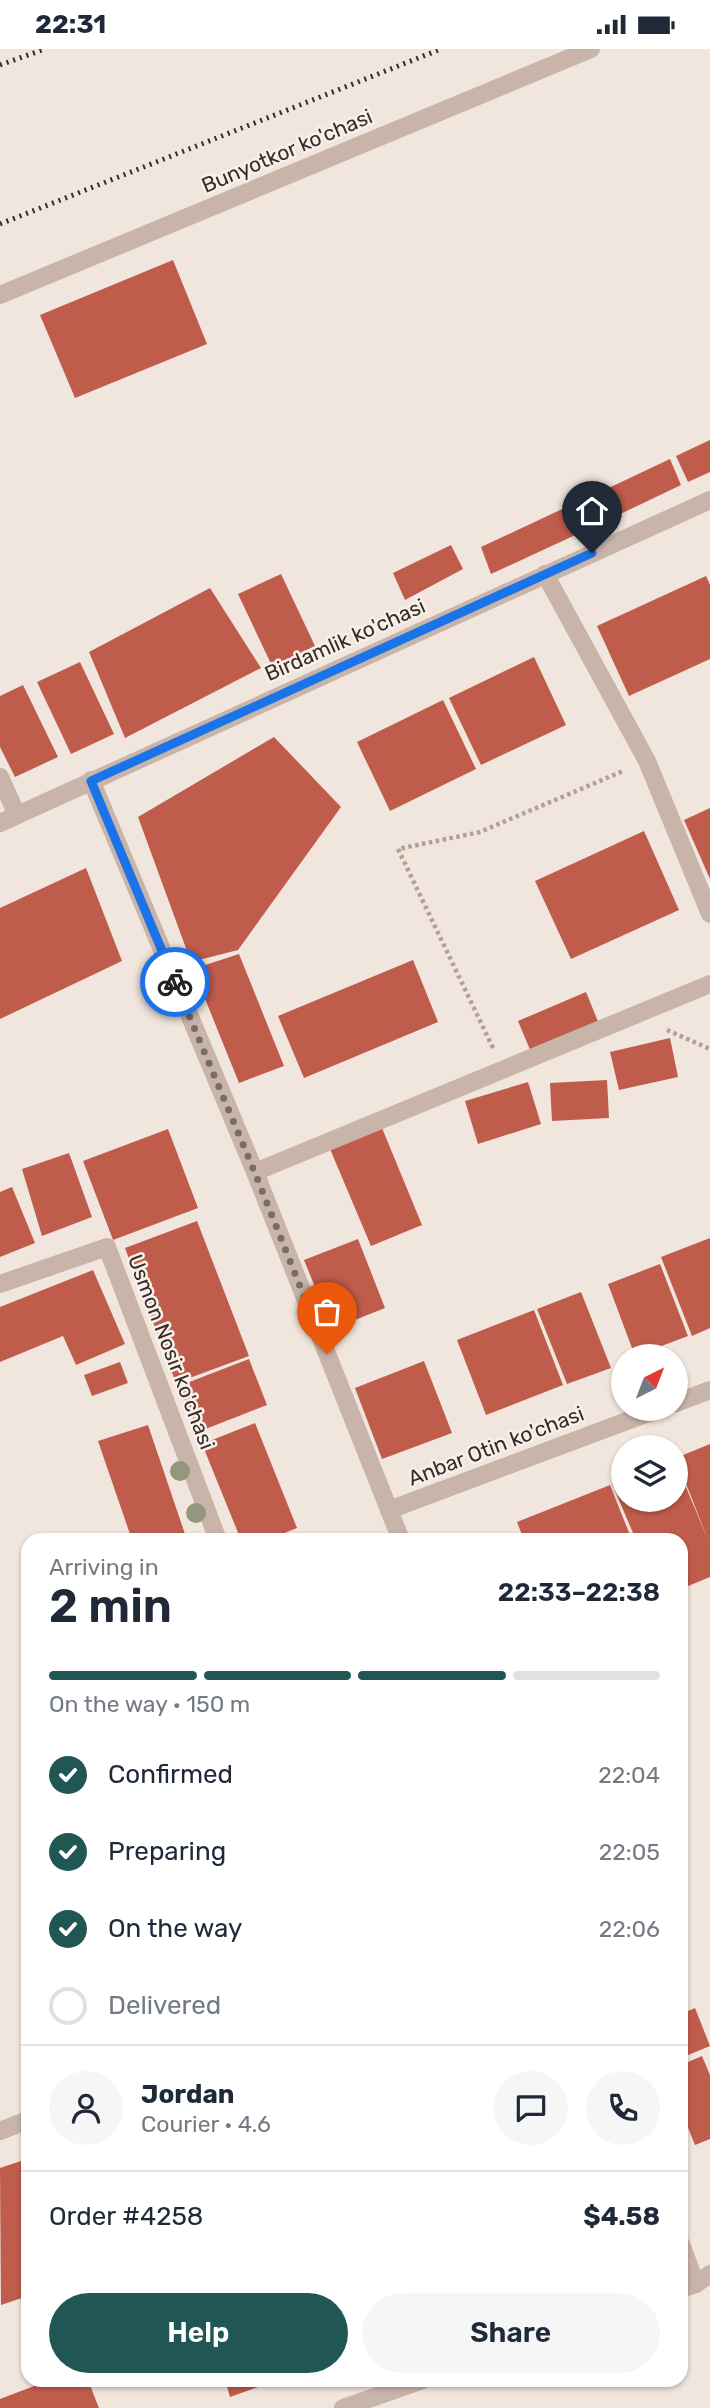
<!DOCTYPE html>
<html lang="en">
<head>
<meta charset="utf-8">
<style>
  body { margin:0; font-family:Rubik,sans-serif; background:#f6f6f7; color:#1f2937; height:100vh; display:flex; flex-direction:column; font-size:26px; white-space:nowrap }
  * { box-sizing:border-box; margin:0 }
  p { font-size:23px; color:#747a83 }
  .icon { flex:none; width:38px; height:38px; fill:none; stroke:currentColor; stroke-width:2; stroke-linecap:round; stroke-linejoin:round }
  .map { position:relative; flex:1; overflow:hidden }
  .details { position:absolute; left:21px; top:1484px; width:667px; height:854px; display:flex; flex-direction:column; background:#fff; border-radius:21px; box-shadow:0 2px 5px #0004 }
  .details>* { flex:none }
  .needle { width:46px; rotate:42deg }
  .tools { position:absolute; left:611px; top:1295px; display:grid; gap:14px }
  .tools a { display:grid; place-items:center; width:77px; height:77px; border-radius:50%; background:#fff; box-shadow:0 2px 5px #0004; font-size:35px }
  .pin { position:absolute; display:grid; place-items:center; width:60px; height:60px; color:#fff; margin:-72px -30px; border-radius:50% 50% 50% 0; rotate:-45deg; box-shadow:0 0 7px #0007 }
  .pin .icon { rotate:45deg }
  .courier { position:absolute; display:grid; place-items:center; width:70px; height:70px; margin:-35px; border:5px solid #1a73e8; border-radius:50%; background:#fff; color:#222; box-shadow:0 2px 9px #0007 }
  .overview em { font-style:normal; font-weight:600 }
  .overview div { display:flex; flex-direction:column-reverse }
  .overview { display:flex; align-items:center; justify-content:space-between; height:119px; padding:0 28px }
  h1 { font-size:46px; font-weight:600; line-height:52px }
  .bar { display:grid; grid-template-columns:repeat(4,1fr); gap:10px 7px; align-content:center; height:84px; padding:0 28px }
  .bar i { height:9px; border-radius:5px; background:#e0e1e3 }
  .bar .active { background:#205654 }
  .bar p { grid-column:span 4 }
  .line { display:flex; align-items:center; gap:18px; padding:0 28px; border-top:2px solid #e0e1e3 }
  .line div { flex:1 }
  .round { display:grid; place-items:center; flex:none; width:74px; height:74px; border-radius:37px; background:#f6f6f7 }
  ol { padding:0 28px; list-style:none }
  li { display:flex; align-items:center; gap:21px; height:77px }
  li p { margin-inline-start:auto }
  li .icon { padding:7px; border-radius:50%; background:#205654; color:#fff; stroke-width:4 }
  li:last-child { color:#747a83 }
  li i { width:38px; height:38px; border:4px solid #e0e1e3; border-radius:50% }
  .primary-button { display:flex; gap:14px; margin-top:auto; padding:14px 28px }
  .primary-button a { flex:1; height:80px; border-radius:42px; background:#205654; color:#fff; font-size:28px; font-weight:600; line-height:80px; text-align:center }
  .primary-button a+a { background:#f6f6f7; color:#1f2937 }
  .status { display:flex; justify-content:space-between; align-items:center; height:49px; padding:0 35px; background:#fff; direction:ltr }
  .status svg { height:19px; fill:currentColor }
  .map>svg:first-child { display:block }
</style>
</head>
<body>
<div class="status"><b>22:31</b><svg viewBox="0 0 49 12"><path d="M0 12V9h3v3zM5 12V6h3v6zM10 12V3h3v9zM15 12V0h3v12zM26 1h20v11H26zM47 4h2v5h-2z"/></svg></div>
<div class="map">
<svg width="710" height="2359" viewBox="0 0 710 2359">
  <rect width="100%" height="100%" fill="#f1e6dd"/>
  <!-- building -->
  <g fill="#c05c4c">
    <path d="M173 211 207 295 75 349 40 266Z"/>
    <path d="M710 391V423L688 433 676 407Z"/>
    <path d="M670 410 681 436 589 480 579 453Z"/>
    <path d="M573 455 584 482 491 525 481 498Z"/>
    <path d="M451 496 463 520 405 551 393 524Z"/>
    <path d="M281 525 315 597 272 617 238 545Z"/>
    <path d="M706 527 710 536V610L629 647 597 577Z"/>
    <path d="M210 539 261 619 125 689 89 603Z"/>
    <path d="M534 608 566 676 481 716 449 649Z"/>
    <path d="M80 613 114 685 71 705 37 633Z"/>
    <path d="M23 636 58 708 15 728 0 698V647Z"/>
    <path d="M443 651 476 720 390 762 357 693Z"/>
    <path d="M274 688 341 758 238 901 191 913 138 768Z"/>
    <path d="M710 759V830L684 771Z"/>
    <path d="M644 782 679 861 571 910 535 832Z"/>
    <path d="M86 819 122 912 0 970V859Z"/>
    <path d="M239 905 284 1017 239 1034 193 920Z"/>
    <path d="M413 911 438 973 304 1029 278 967Z"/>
    <path d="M586 943 599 975 531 1003 518 972Z"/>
    <path d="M670 989 678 1028 619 1041 610 1003Z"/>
    <path d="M607 1031 609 1069 552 1072 550 1034Z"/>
    <path d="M528 1033 541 1075 478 1095 465 1052Z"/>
    <path d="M382 1079 422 1176 371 1197 330 1100Z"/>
    <path d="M168 1080 198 1159 113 1191 83 1112Z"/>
    <path d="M69 1104 92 1168 42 1187 22 1120Z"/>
    <path d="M12 1138 35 1194 0 1208V1143Z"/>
    <path d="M197 1172 249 1307 176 1334 125 1199Z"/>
    <path d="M710 1189V1279L692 1287 661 1208Z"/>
    <path d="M358 1190 385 1259 332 1280 304 1211Z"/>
    <path d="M660 1215 688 1287 635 1307 608 1235Z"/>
    <path d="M93 1221 125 1295 76 1316 63 1287 0 1313V1258Z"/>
    <path d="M581 1243 611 1319 567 1335 537 1260Z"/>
    <path d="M534 1261 563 1336 486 1366 457 1291Z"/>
    <path d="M249 1310 267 1356 198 1383 179 1337Z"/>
    <path d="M424 1312 452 1384 382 1410 355 1339Z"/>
    <path d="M120 1313 128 1334 92 1347 84 1326Z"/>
    <path d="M255 1374 297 1479 267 1491H241L202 1395Z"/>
    <path d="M148 1376 187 1491H132L98 1392Z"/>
    <path d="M710 1395V1528L681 1540V1491H636L612 1435 623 1430V1451H676V1414L708 1491 676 1409Z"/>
    <path d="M610 1436 632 1491H524L517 1473Z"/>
    <path d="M695 1959 710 1997 681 2009V1965Z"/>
    <path d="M702 2007 710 2026V2090L695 2096 681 2061V2016Z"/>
    <path d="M21 2112 28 2132V2247L1 2256 0 2119Z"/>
    <path d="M50 2331H88L99 2359H0V2350Z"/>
    <path d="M225 2331H278L230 2348Z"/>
  </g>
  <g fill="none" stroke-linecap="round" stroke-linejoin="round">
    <!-- path -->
    <g stroke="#b59e94" stroke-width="4.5" stroke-dasharray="3.5 3.5" stroke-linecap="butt">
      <path d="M667 981 710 1000"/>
      <path d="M493 999 398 800 480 783 623 722"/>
    </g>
    <!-- lane -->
    <path stroke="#c9b4aa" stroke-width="18" d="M545 525 647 712 710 865"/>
    <!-- street -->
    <g stroke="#c9b4aa" stroke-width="18">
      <path d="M0 246 591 0"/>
      <path d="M0 728 17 766"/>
      <path d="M91 731 255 1123 401 1491"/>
      <path d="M0 774 710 451"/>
      <path d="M255 1123 710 935"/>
      <path d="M0 1235 107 1198 218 1491"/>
      <path d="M676 1354 710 1341"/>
      <path d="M389 1461 659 1360"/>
      <path d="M0 2082 28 2071"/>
      <path d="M681 2195 696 2235"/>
      <path d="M681 2240 696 2235 710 2225"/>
      <path d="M343 2359 423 2331"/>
    </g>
    <!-- rail -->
    <g stroke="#362c29" stroke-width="5" stroke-dasharray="2 5" stroke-linecap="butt">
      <path d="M0 16 45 0"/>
      <path d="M0 175 441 0"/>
    </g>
  </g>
  <!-- trees -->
  <g fill="#95967d">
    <circle cx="180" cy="1422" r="10"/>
    <circle cx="196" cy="1464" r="10"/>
  </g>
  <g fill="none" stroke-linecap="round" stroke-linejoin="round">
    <!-- done -->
    <path stroke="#776d68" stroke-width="7" stroke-dasharray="0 12.6" d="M175 933 255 1124 327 1305"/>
    <!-- route -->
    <path stroke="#1a73e8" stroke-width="9" d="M175 933 91 732 592 504"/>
  </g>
  <g text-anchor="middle" stroke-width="5" stroke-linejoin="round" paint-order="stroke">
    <!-- street labels -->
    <g font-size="21" fill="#362c29" stroke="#f9f0e9">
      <text transform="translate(287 102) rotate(-23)" y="7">Bunyotkor ko'chasi</text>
      <text transform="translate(345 591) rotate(-24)" y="7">Birdamlik ko'chasi</text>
      <text transform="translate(171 1303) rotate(69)" y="7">Usmon Nosir ko'chasi</text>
      <text transform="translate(496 1397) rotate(-21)" y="7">Anbar Otin ko'chasi</text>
    </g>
  </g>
</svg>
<div class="tools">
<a><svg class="needle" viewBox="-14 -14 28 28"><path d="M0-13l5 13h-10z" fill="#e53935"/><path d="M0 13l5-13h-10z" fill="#747a83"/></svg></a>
<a><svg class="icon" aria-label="layers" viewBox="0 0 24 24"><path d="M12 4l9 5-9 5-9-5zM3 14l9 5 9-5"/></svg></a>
</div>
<div class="pin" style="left:327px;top:1305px;background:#ea580c"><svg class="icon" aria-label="bag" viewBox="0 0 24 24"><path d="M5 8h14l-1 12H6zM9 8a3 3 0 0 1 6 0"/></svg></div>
<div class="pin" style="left:592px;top:504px;background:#1f2937"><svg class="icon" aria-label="home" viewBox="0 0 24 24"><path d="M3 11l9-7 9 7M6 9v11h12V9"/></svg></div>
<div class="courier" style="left:175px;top:933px"><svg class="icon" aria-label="bike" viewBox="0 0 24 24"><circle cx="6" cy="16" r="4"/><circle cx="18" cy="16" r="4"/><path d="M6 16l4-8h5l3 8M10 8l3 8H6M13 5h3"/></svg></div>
<section class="details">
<div class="overview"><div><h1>2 min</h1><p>Arriving in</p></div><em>22:33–22:38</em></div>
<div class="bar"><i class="active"></i><i class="active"></i><i class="active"></i><i></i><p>On the way · 150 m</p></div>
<ol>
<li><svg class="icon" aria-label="check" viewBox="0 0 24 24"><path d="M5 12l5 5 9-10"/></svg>Confirmed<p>22:04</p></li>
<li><svg class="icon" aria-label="check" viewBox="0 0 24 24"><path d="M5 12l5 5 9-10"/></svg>Preparing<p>22:05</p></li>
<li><svg class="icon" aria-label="check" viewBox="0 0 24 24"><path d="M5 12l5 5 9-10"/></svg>On the way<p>22:06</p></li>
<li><i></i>Delivered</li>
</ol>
<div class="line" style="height:126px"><a class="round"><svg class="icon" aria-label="person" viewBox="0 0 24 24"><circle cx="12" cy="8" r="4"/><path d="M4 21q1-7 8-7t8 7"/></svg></a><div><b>Jordan</b><p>Courier · 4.6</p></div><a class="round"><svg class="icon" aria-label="chat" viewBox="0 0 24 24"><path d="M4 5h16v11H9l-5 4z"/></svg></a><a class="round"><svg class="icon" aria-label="phone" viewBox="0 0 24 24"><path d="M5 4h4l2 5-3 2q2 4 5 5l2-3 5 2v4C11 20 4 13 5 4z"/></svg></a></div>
<div class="line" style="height:91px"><div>Order #4258</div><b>$4.58</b></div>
<div class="primary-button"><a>Help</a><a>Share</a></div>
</section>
</div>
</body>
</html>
